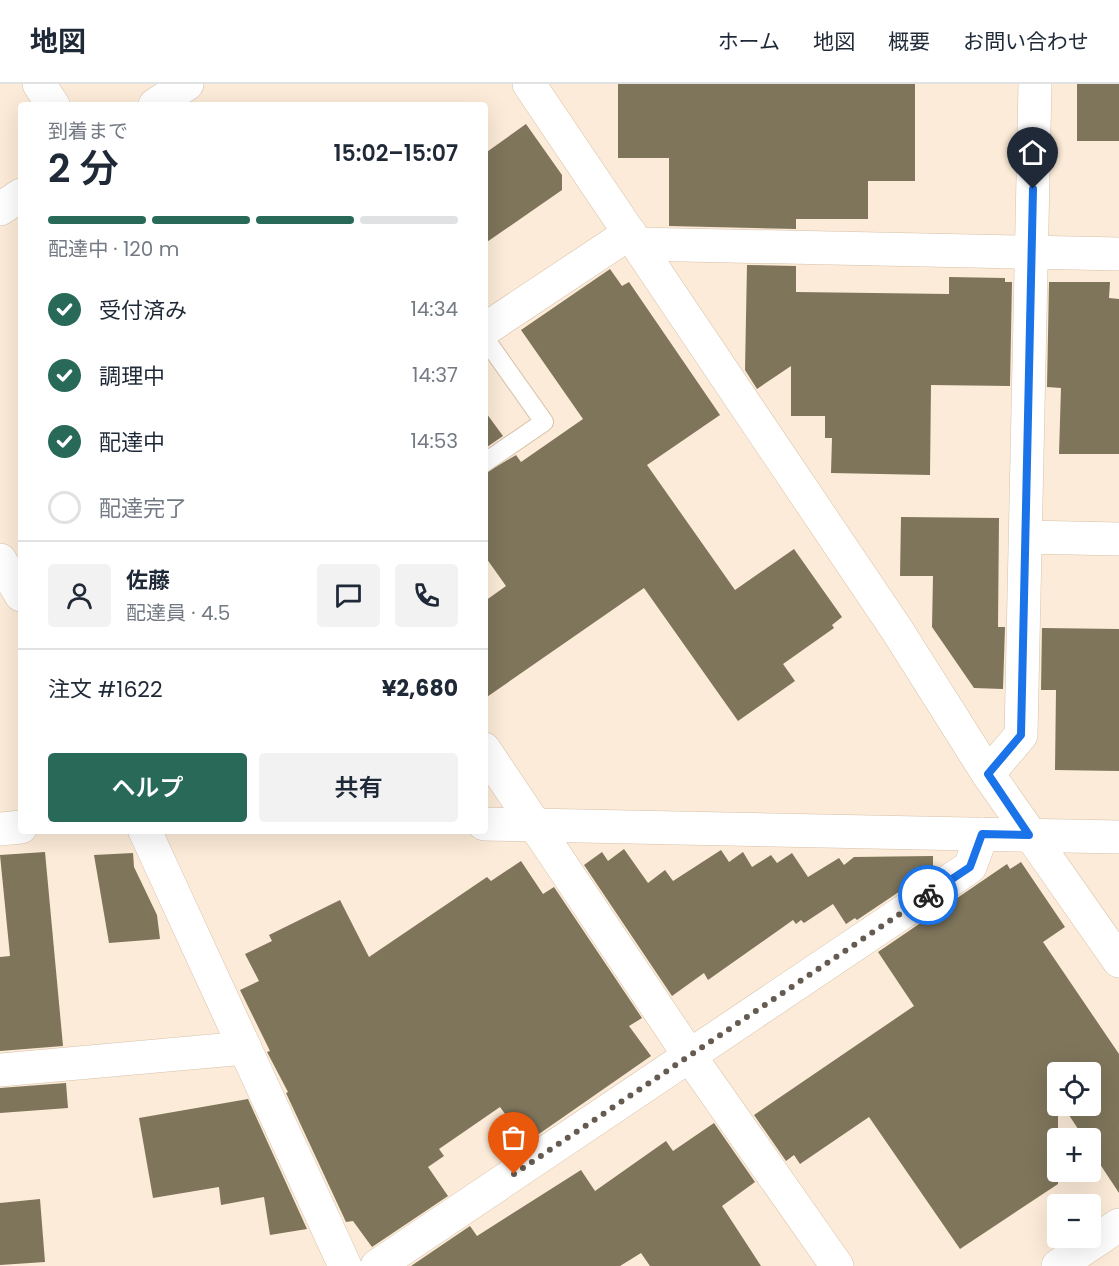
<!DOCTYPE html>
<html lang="ja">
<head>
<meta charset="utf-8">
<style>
  body { margin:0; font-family:Poppins,"Noto Sans JP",sans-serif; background:#f2f2f3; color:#1f2937; height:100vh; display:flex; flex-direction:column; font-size:22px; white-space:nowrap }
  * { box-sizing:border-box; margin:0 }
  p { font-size:20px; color:#747a83 }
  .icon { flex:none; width:33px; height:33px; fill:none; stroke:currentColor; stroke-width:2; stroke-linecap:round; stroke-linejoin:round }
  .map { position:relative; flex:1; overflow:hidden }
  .panel { position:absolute; left:18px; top:18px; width:470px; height:732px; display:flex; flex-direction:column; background:#fff; border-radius:6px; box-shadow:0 6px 24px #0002 }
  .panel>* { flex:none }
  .tools { position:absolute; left:1047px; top:978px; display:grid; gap:12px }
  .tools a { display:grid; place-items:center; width:54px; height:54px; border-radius:6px; background:#fff; box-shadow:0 6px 24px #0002; font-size:30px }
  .pin { position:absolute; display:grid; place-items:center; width:51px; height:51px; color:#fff; margin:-62px -26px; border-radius:50% 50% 50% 0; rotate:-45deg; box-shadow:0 0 6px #0007 }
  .pin .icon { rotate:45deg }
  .courier { position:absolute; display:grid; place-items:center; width:60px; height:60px; margin:-30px; border:4px solid #1a73e8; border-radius:50%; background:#fff; color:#222; box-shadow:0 2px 8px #0007 }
  .summary em { font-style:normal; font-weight:600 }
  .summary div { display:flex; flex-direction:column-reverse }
  .summary { display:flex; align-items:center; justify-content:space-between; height:102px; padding:0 30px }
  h1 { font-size:39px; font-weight:600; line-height:45px }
  .bar { display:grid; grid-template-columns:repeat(4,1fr); gap:9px 6px; align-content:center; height:72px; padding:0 30px }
  .bar i { height:8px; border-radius:4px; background:#e0e1e3 }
  .bar .current { background:#286958 }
  .bar p { grid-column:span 4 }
  .line { display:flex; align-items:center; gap:15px; padding:0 30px; border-top:2px solid #e0e1e3 }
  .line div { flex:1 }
  .round { display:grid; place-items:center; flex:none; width:63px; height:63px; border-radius:6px; background:#f2f2f3 }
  ol { padding:0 30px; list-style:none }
  li { display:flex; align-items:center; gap:18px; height:66px }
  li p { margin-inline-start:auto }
  li .icon { padding:6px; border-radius:50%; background:#286958; color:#fff; stroke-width:4 }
  li:last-child { color:#747a83 }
  li i { width:33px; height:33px; border:3px solid #e0e1e3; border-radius:50% }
  .button { display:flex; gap:12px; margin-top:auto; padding:12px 30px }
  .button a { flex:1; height:69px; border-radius:6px; background:#286958; color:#fff; font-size:24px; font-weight:600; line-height:69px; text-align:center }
  .button a+a { background:#f2f2f3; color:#1f2937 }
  header { display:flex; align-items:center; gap:36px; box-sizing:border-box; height:84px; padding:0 30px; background:#fff; border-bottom:2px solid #e0e1e3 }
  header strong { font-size:28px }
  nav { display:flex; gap:33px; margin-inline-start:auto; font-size:21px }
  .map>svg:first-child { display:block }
</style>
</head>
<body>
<header>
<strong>地図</strong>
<nav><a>ホーム</a><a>地図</a><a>概要</a><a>お問い合わせ</a></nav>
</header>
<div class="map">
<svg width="1119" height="1182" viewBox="0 0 1119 1182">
  <rect width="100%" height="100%" fill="#fcebd8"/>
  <!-- building -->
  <g fill="#7e755b">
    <path d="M618 0H915V97H868V135H796V145L669 142V74H618Z"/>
    <rect x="1077" y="0" width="42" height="57"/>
    <path d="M526 40 562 91V106L484 160V70Z"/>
    <path d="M747 181 796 182V208L949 210V193L1005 194V198H1012L1010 302 931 301 930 391 831 389 832 354H825V332H791V282L757 305 745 286Z"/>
    <path d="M610 185 622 202 629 198 720 331 647 381 735 506 794 465 842 533 832 541 834 544 783 580 795 597 738 637 644 504 484 615 485 517 506 502 484 471V390L516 371 521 378 583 335 521 246Z"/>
    <path d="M1049 198H1110L1109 214 1119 215V370H1059L1061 304 1047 303Z"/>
    <path d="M484 326 503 352 484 365Z"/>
    <path d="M901 433 999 434 998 543H1005L1003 605 974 604 932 543 933 492H900Z"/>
    <path d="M1042 544 1119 545V687L1055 686 1056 606H1041Z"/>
    <path d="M624 765 648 799 665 786 673 797 721 766 729 778 743 768 752 783 771 771 777 779 792 769 808 793 839 774 844 781 854 773 933 772V785L857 836 855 834 846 840 833 820 804 839 801 836 796 840 793 836 708 896 704 889 672 912 584 781 602 768 608 777Z"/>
    <path d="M45 768 63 962 0 967V873L10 872 0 771Z"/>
    <path d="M133 769 134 783 157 831 160 855 109 859 94 771Z"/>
    <path d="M521 777 543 810 554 803 642 934 629 942 651 972 526 1059 500 1023 439 1065 444 1072 428 1083 448 1112 372 1163 353 1137 346 1138 286 1009 288 1008 267 968 270 967 240 906 259 897 245 870 272 857 269 851 340 816 369 873 487 793 491 797Z"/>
    <path d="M1021 778 1065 843 1043 858 1119 970V1109L1090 1065V1054H1084L1063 1022H1090V988H1058V1100L960 1165 869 1033 800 1080 794 1071 786 1077 754 1031 914 922 878 868 1007 780 1010 785Z"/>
    <path d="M66 999 68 1024 0 1029V1004Z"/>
    <path d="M248 1015 307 1145 270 1151 264 1113 221 1121 219 1103 153 1114 139 1034Z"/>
    <path d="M714 1039 755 1098 722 1122 761 1182H650L641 1169 620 1182H411L470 1142 477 1152 581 1086 595 1107 666 1057 673 1067Z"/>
    <path d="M40 1115 45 1178 0 1181V1119Z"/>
  </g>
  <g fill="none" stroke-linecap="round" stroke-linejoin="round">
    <defs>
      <path id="service" d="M484 253 544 338 484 379"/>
      <g id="minor">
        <path d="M39 0 53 21"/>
        <path d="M529 0 897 546 988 690 1119 877"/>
        <path d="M155 21 187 0"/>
        <path d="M0 125 21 111"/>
        <path d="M637 160 1119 170"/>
        <path d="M484 246 630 149"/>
        <path d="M1026 453 1119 455"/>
        <path d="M0 476 21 511"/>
        <path d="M484 665 689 971 837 1182"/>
        <path d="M988 690 1021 651 1035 0"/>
        <path d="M484 740 1119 753"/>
        <path d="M0 745 21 743"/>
        <path d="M145 747 345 1182"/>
        <path d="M0 986 245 964"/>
        <path d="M377 1182 970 783 982 750"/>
        <path d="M1058 1182 1119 1141"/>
      </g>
    </defs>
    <!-- service casing -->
    <use href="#service" stroke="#d6c1a9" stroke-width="20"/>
    <!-- minor casing -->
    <use href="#minor" stroke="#d6c1a9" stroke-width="34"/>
    <!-- service -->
    <use href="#service" stroke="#fff" stroke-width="18"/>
    <!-- minor -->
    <use href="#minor" stroke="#fff" stroke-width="33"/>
  </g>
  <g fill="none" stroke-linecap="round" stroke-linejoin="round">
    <!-- done -->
    <path stroke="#655b50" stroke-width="6" stroke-dasharray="0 10.8" d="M514 1090 928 811"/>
    <!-- route -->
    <path stroke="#1a73e8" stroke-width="8" d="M928 811 970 783 982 750 1029 751 988 690 1021 651 1033 105"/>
  </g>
</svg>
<div class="tools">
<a><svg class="icon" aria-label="locate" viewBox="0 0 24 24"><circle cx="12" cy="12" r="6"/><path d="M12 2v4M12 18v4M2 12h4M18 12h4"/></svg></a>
<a>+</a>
<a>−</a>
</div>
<div class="pin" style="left:514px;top:1090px;background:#ea580c"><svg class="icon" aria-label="bag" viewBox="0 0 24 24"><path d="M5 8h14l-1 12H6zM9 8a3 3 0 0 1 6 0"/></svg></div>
<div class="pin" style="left:1033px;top:105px;background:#1f2937"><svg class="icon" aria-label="home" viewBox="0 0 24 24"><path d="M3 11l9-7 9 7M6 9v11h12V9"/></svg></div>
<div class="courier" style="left:928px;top:811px"><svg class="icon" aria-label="bike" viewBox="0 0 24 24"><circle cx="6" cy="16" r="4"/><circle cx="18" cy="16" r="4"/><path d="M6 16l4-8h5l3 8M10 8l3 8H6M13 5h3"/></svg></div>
<section class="panel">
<div class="summary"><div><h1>2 分</h1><p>到着まで</p></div><em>15:02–15:07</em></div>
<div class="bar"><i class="current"></i><i class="current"></i><i class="current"></i><i></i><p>配達中 · 120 m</p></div>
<ol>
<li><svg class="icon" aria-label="check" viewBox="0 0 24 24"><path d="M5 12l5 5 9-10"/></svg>受付済み<p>14:34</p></li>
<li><svg class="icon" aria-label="check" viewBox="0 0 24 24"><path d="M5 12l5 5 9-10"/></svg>調理中<p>14:37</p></li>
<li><svg class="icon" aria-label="check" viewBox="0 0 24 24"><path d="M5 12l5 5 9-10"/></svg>配達中<p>14:53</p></li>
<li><i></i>配達完了</li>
</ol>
<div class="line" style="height:108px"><a class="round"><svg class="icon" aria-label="person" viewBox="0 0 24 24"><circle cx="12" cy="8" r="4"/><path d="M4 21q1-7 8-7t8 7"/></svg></a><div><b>佐藤</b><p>配達員 · 4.5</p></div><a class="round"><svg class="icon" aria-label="chat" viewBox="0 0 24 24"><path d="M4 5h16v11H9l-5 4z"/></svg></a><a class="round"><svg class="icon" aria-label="phone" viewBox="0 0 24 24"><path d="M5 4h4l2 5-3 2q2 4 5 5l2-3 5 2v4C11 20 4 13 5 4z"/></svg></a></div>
<div class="line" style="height:78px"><div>注文 #1622</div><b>¥2,680</b></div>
<div class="button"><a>ヘルプ</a><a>共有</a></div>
</section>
</div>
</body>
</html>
